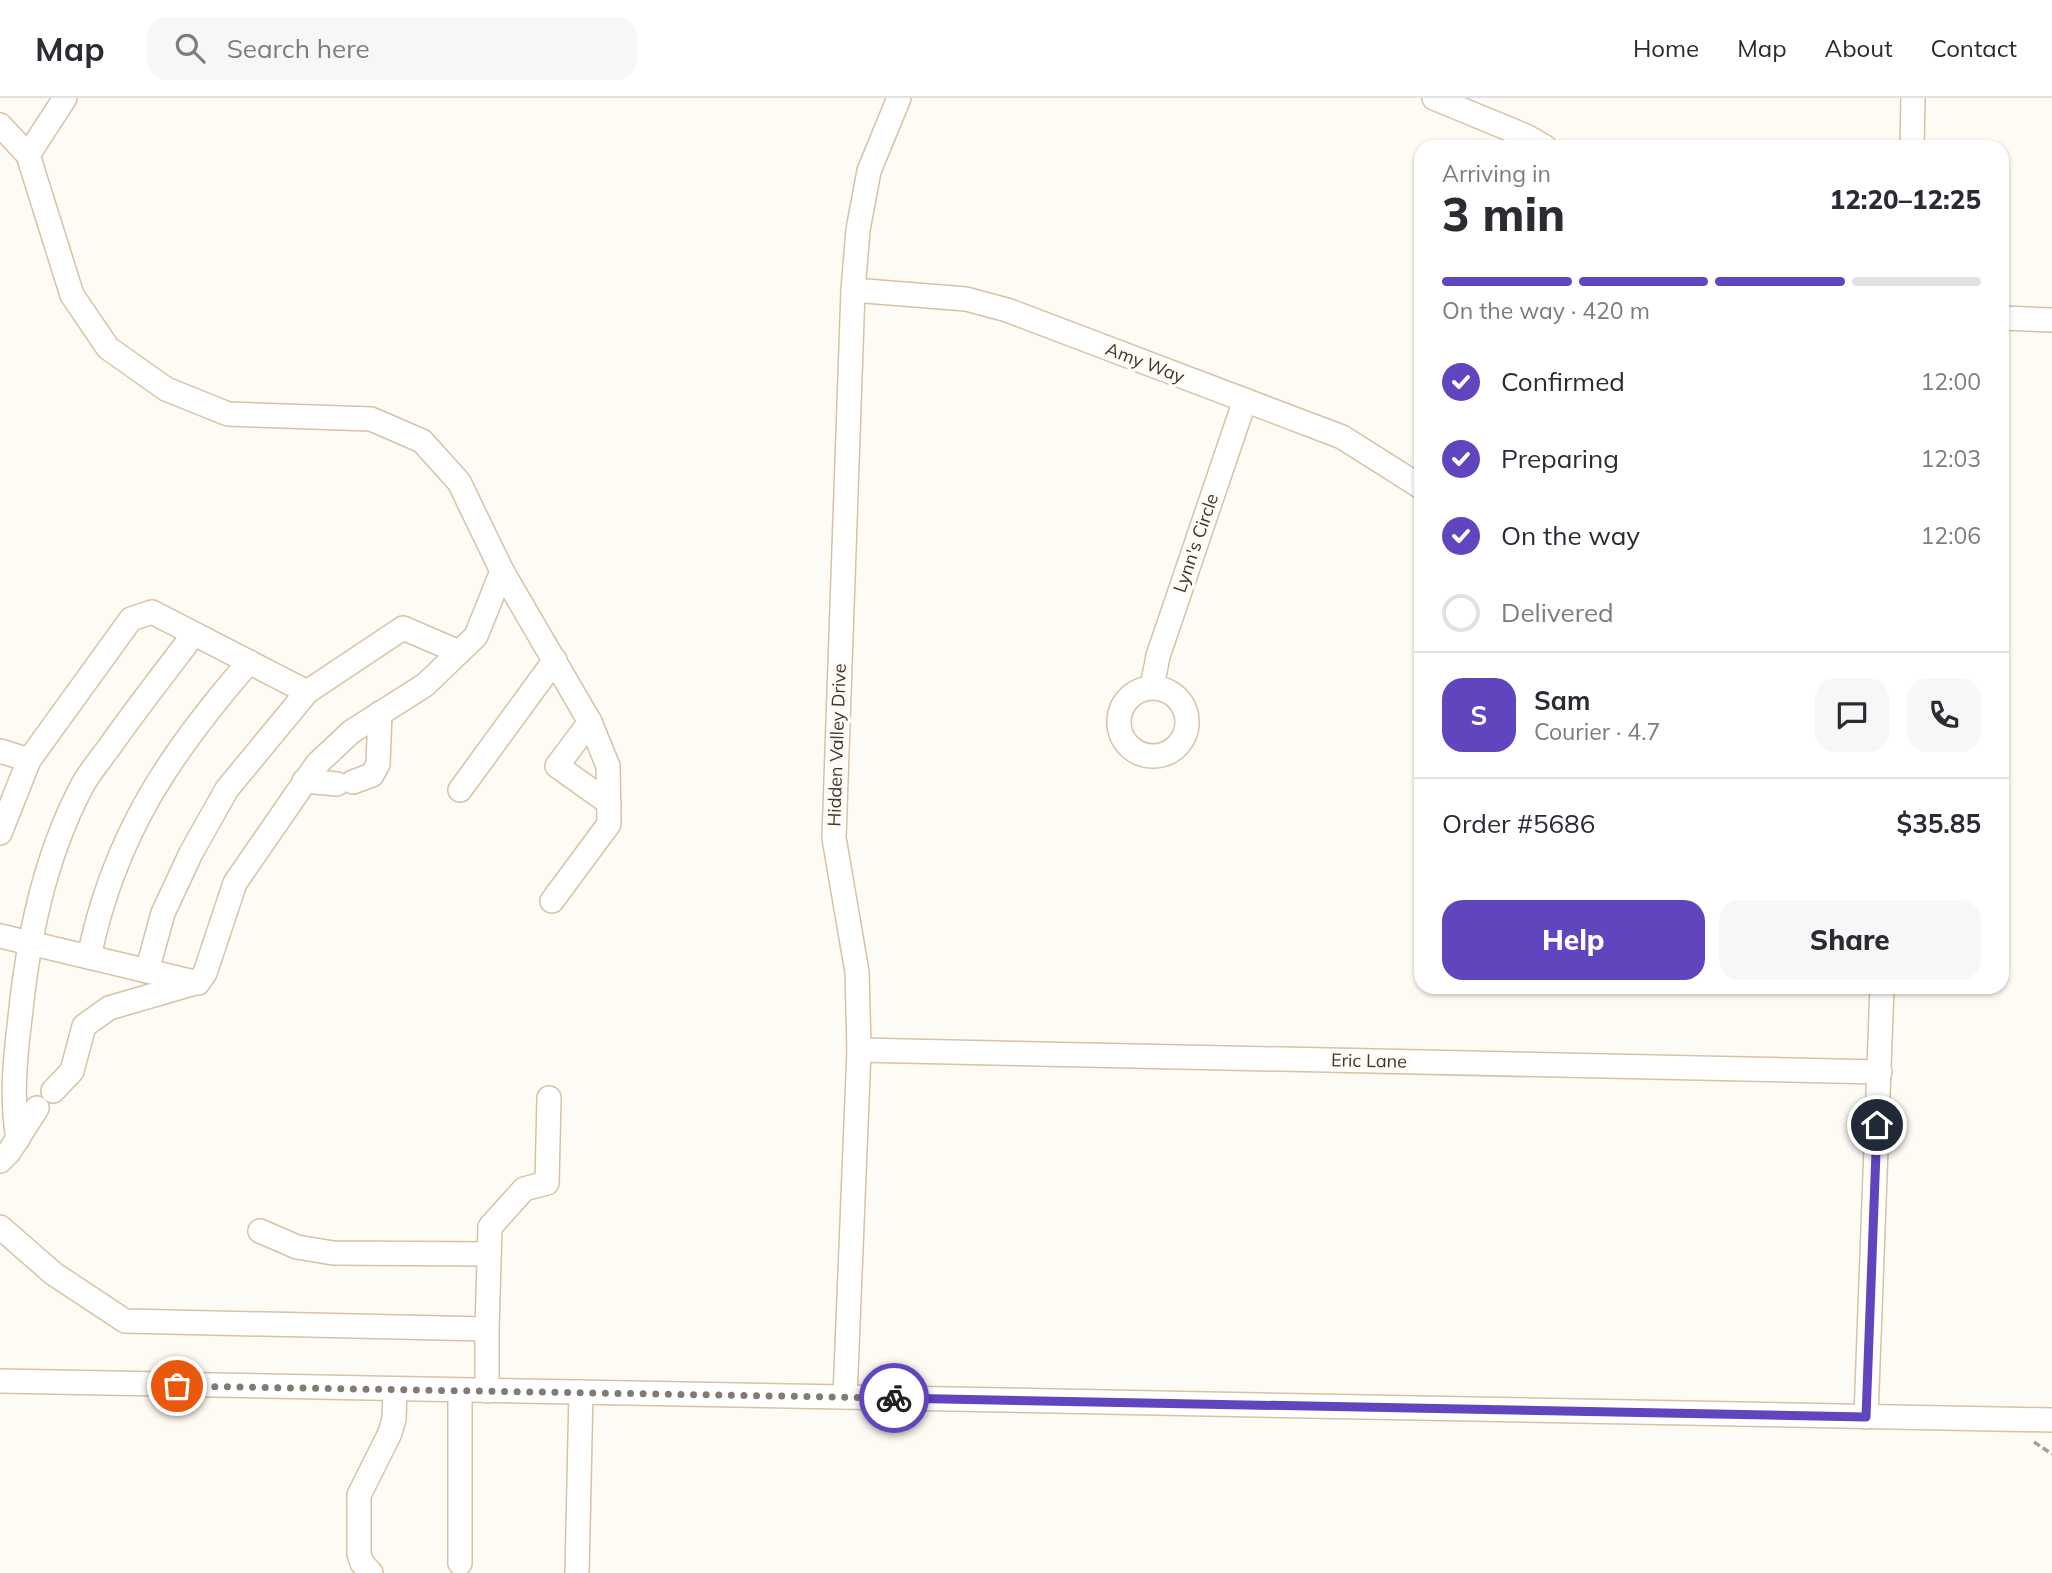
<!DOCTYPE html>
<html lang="en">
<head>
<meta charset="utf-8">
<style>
  body { margin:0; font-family:Mulish,sans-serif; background:#f7f7f7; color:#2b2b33; height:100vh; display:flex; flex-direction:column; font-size:26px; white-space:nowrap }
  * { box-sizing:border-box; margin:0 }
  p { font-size:23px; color:#7c7c81 }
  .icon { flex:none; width:38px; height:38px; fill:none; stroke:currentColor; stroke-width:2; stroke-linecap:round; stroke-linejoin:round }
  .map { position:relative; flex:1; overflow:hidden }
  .sheet { position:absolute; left:1414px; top:42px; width:595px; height:854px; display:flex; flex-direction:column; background:#fff; border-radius:21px; box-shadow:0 2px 5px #0004 }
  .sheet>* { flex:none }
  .pin { position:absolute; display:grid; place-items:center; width:60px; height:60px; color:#fff; margin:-30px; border:4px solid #fff; border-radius:50%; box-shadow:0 2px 7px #0007 }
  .courier { position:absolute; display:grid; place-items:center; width:70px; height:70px; margin:-35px; border:5px solid #6145be; border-radius:50%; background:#fff; color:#222; box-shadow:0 2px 9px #0007 }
  .headline em { font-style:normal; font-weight:800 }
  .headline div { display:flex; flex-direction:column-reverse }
  .headline { display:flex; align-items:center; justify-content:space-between; height:119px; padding:0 28px }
  h1 { font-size:46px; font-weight:800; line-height:52px }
  .bar { display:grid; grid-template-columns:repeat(4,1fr); gap:10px 7px; align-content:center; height:84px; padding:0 28px }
  .bar i { height:9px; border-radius:5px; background:#e1e1e2 }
  .bar .current { background:#6145be }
  .bar p { grid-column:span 4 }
  .line { display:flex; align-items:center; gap:18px; padding:0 28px; border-top:2px solid #e1e1e2 }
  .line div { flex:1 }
  .round { display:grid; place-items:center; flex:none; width:74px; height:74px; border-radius:21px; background:#f7f7f7 }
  ol { padding:0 28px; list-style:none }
  li { display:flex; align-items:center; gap:21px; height:77px }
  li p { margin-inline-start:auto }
  li .icon { padding:7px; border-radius:50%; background:#6145be; color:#fff; stroke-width:4 }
  li:last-child { color:#7c7c81 }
  li i { width:38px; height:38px; border:4px solid #e1e1e2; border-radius:50% }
  .button { display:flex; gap:14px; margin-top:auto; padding:14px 28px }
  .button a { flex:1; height:80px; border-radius:21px; background:#6145be; color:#fff; font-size:28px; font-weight:800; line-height:80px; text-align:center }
  .button a+a { background:#f7f7f7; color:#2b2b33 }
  header { display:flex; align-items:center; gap:42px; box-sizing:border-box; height:98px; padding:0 35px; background:#fff; border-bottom:2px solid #e1e1e2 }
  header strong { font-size:33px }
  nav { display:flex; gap:38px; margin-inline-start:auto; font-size:24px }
  .search { width:490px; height:63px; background:#f7f7f7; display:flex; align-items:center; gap:18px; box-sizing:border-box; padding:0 24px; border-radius:21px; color:#7c7c81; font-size:26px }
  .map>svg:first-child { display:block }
</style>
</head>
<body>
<header>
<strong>Map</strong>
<div class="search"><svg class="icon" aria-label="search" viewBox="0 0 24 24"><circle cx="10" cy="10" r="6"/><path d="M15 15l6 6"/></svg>Search here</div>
<nav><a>Home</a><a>Map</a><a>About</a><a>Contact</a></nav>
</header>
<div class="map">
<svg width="2052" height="1475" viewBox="0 0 2052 1475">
  <rect width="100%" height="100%" fill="#fefaf4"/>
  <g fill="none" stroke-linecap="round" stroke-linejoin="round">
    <defs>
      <g id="minor">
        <path d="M1434 0 1526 38 1545 49"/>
        <path d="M0 27 28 57 72 197 108 250 166 291 228 316 371 321 422 343 459 384 502 473 476 538 425 587 351 634 317 666 235 785 205 875 198 885 0 838"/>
        <path d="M1912 49 1913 0"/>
        <path d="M28 57 65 0"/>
        <path d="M853 192 966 201 1007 212 1342 339 1421 389"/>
        <path d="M2002 220 2052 222"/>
        <path d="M502 473 590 624 608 668 609 726 552 803"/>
        <path d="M1152 589 1158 558 1245 302"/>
        <circle cx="1153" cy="624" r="34"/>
        <path d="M590 624 557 668 609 705"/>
        <path d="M0 653 29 662 131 521 152 514 307 594 403 530 459 554"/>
        <path d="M304 683 337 686"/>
        <path d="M353 684 372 677 378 666 380 615"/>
        <path d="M460 692 555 562"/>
        <path d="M0 735 29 662"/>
        <path d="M89 859C114 738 169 656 249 564"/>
        <path d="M147 873 163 815 191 755 227 691 307 594"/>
        <path d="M859 952 1880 974"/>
        <path d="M53 993 72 973 84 928 109 910 195 885"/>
        <path d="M18 1041C11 1001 15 960 20 920 28 841 44 761 81 690 88 676 99 663 108 651 136 611 165 574 194 536"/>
        <path d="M0 1063 9 1054 37 1010"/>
        <path d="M0 1129 54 1176 125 1223 487 1231V1293"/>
        <path d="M260 1133 297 1149 333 1155 489 1156"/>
        <path d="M487 1231 490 1129 524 1091 547 1085 549 1000"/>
        <path d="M0 1283 2052 1322"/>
        <path d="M845 1299 859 952 857 874 834 740 853 192 858 132 869 73 899 0"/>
        <path d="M1866 1319 1882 889"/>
        <path d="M460 1465V1292"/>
        <path d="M371 1475 362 1465 359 1456V1397L390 1335 394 1321 395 1291"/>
        <path d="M577 1475 581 1294"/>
      </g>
    </defs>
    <!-- minor casing -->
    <use href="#minor" stroke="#d7c2a5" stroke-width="26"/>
    <!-- path -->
    <path stroke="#a6a097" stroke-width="3.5" stroke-dasharray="7 3.5" stroke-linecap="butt" d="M2034 1344 2052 1356"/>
    <!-- minor -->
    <use href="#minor" stroke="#fff" stroke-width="23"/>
  </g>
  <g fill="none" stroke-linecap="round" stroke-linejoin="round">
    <!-- done -->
    <path stroke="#827b71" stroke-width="7" stroke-dasharray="0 12.6" d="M177 1288 894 1300"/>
    <!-- route -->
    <path stroke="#6145be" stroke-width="9" d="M894 1300 1866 1319 1877 1027"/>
  </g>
  <g text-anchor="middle" stroke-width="7" stroke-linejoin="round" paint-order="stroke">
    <!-- street labels -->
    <g font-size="18" fill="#40372b" stroke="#fefaf4">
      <text transform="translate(1145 265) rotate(21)" y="6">Amy Way</text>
      <text transform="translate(1196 445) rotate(-71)" y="6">Lynn's Circle</text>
      <text transform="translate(837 647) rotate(-88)" y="6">Hidden Valley Drive</text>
      <text transform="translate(1369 963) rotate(1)" y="6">Eric Lane</text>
    </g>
  </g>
</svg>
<div class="pin" style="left:177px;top:1288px;background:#ea580c"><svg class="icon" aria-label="bag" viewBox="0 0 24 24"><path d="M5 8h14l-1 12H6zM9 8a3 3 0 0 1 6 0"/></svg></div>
<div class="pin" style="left:1877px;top:1027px;background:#1f2937"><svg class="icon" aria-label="home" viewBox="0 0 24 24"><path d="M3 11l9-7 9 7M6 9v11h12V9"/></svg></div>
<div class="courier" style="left:894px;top:1300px"><svg class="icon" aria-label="bike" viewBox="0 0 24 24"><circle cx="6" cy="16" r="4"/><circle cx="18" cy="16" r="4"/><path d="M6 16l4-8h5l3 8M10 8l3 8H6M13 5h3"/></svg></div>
<section class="sheet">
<div class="headline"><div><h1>3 min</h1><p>Arriving in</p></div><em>12:20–12:25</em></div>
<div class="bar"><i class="current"></i><i class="current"></i><i class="current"></i><i></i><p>On the way · 420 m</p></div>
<ol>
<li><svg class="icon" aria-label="check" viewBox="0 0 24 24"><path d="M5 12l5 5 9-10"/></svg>Confirmed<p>12:00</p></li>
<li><svg class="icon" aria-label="check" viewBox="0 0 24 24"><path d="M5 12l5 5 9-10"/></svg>Preparing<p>12:03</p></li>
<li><svg class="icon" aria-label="check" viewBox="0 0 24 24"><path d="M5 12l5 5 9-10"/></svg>On the way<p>12:06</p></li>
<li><i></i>Delivered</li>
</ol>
<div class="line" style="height:126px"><b class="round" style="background:#6145be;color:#fff">S</b><div><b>Sam</b><p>Courier · 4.7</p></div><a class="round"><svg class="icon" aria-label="chat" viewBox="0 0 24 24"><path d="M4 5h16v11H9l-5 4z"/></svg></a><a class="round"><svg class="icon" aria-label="phone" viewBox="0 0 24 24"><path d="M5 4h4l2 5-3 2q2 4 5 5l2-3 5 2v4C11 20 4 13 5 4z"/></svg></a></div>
<div class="line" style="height:91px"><div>Order #5686</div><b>$35.85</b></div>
<div class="button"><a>Help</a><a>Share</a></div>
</section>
</div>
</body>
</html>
